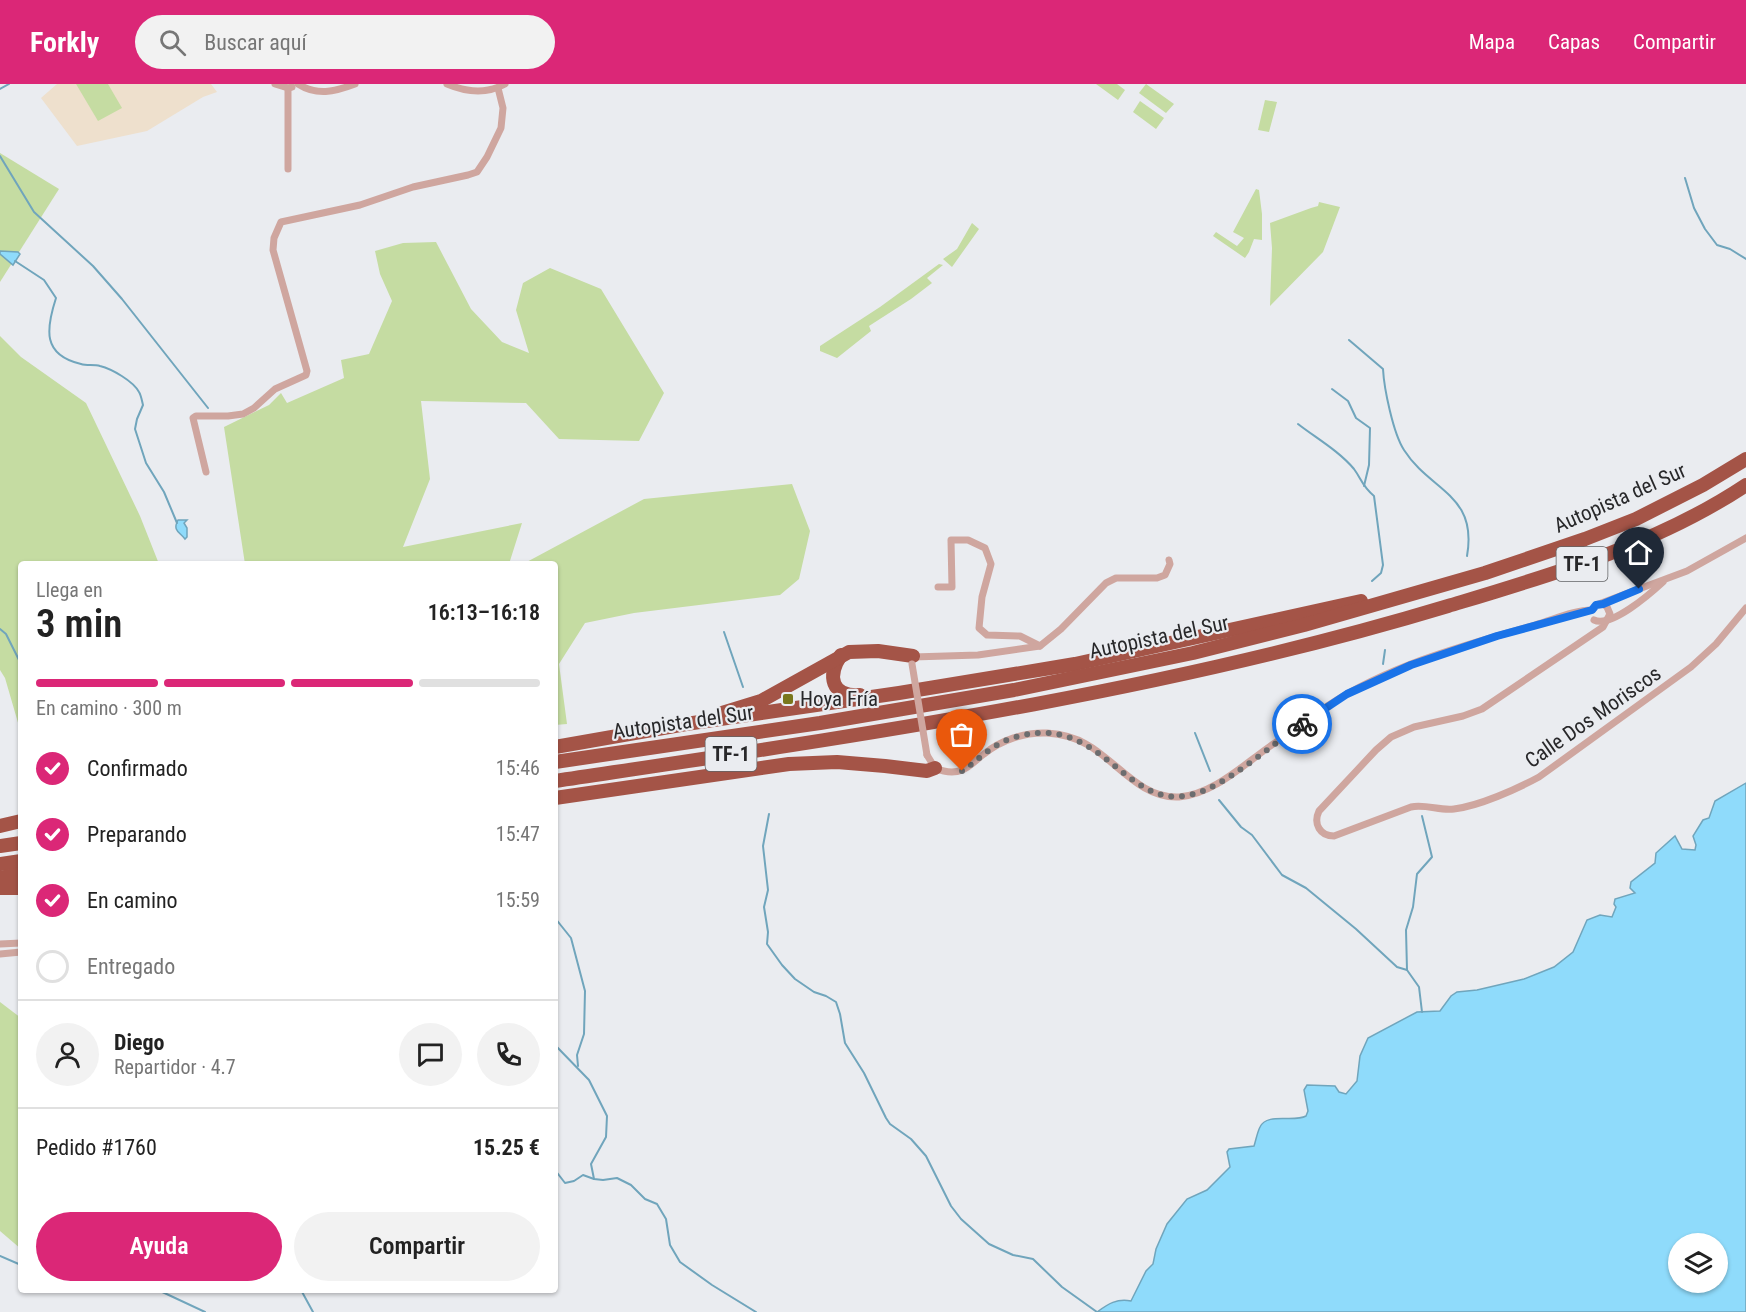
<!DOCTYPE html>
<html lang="es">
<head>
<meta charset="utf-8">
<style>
  body { margin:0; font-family:"Roboto Condensed",sans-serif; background:#f2f2f2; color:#222; height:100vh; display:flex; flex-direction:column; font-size:22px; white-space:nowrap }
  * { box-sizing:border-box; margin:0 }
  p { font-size:20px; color:#767676 }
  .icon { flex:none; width:33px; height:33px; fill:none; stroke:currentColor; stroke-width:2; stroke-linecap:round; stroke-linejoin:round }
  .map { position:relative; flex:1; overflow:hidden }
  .drawer { position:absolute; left:18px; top:477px; width:540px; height:732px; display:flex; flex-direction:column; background:#fff; border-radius:6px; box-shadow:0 2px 4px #0004 }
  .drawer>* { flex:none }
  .tools { position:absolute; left:1668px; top:1149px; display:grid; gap:12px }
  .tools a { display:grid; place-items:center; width:60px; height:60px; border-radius:50%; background:#fff; box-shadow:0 2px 4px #0004; font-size:30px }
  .pin { position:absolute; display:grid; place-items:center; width:51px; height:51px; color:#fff; margin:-62px -26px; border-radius:50% 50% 50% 0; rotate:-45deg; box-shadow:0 0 6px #0007 }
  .pin .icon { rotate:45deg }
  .courier { position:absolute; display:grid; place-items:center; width:60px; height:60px; margin:-30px; border:4px solid #1a73e8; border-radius:50%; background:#fff; color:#222; box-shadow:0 2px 8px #0007 }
  .head em { font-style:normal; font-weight:600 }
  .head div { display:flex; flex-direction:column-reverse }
  .head { display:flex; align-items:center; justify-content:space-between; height:102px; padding:0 18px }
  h1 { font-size:39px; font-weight:600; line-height:45px }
  .bar { display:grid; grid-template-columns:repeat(4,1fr); gap:9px 6px; align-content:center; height:72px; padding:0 18px }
  .bar i { height:8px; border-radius:4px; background:#e0e0e0 }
  .bar .selected { background:#db2777 }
  .bar p { grid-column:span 4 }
  .line { display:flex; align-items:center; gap:15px; padding:0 18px; border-top:2px solid #e0e0e0 }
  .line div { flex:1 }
  .round { display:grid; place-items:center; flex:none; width:63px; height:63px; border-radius:32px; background:#f2f2f2 }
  ol { padding:0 18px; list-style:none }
  li { display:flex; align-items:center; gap:18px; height:66px }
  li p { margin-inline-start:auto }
  li .icon { padding:6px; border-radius:50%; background:#db2777; color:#fff; stroke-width:4 }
  li:last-child { color:#767676 }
  li i { width:33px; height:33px; border:3px solid #e0e0e0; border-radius:50% }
  .button { display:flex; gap:12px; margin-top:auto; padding:12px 18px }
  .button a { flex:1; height:69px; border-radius:36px; background:#db2777; color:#fff; font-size:24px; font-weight:600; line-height:69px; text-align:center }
  .button a+a { background:#f2f2f2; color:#222 }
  header { display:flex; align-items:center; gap:36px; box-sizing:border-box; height:84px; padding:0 30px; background:#db2777; color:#fff }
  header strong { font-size:28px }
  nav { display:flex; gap:33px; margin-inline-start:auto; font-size:21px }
  .search { width:420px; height:54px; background:#f2f2f2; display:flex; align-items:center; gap:15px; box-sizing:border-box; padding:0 21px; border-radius:33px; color:#767676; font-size:22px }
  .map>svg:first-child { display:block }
</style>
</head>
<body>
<header>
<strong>Forkly</strong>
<div class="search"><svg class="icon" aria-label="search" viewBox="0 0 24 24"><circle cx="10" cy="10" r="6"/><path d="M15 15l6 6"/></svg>Buscar aquí</div>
<nav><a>Mapa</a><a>Capas</a><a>Compartir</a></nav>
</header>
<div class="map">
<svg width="1746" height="1228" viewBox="0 0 1746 1228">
  <rect width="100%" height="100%" fill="#eaecf0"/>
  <!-- education -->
  <path fill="#eee0cd" d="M57 0H211L217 8 203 13 147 47 77 62 41 14Z"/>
  <!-- green -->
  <g fill="#c5dca2">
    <path d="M76 0H108L122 24 98 37Z"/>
    <path d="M1096 0H1117L1125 6 1118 16Z"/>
    <path d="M1146 0 1174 20 1166 29 1139 9Z"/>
    <path d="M1265 16 1277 18 1269 48 1258 46Z"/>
    <path d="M1140 17 1164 34 1156 45 1133 28Z"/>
    <path d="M0 69 59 105 0 198Z"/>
    <path d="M1256 105 1259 106 1262 130V156L1254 155 1249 168 1245 174 1213 152 1216 148 1237 162 1244 154 1233 148Z"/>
    <path d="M1319 118 1340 123 1323 168 1270 222 1272 164 1270 139 1311 124 1318 122Z"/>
    <path d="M972 139 979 145 952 183 943 175 957 165Z"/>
    <path d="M436 158 471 225 502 258 529 269 516 226 523 199 550 184 601 205 664 309 639 357 559 355 526 319 421 317 430 395 403 463 522 439 509 480H245L224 343 269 321 281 309 287 319 344 294 341 276 369 270 392 217 380 190 375 167 403 159Z"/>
    <path d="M939 180 943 181 927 194 932 199 911 215 869 242 871 247 837 274 820 267V262L880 223Z"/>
    <path d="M0 252 21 273 86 319 140 432 159 480H21V649L5 594 0 586Z"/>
    <path d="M792 400 810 447 799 495 780 511 634 529 585 539 559 580 567 640 555 641V480H523L644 415Z"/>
    <path d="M0 918 21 934V1165L0 1147Z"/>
  </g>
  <!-- water -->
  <g fill="#8fdbfb" stroke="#70a5bc" stroke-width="1.5" fill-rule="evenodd">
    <path d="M0 167 18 168 20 170 13 181 0 170Z"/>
    <path d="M178 436H187L184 439 187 444V453L185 455C180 448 172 447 178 436Z"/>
    <path d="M1746 699V1228H1097C1108 1220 1117 1214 1131 1217L1146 1187 1153 1180 1156 1165 1167 1140 1187 1115 1207 1106 1230 1083 1227 1068 1229 1065 1254 1062C1256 1056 1257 1049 1260 1043 1267 1028 1294 1039 1306 1032L1308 1027 1304 1006 1307 1001 1335 1002 1339 1008 1346 1010 1357 997 1360 972 1368 954 1417 928 1440 927 1451 912 1457 908 1477 906 1524 895 1554 883 1573 868 1587 836 1600 831 1612 833 1616 823 1614 820 1615 815 1635 809 1630 804 1631 798 1655 779 1656 769 1675 752 1682 765 1695 766 1696 761 1693 752 1703 736 1709 734 1715 717ZM1678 1160H1718V1198H1678Z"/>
  </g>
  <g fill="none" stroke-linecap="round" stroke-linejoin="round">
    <!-- stream -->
    <g stroke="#70a5bc" stroke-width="2">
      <path d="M0 5 9 0"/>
      <path d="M0 72 34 128 93 182 122 215 208 324"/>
      <path d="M1685 94 1694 124 1705 145 1717 161 1730 165 1746 175"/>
      <path d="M15 177 44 196 56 214C46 245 42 271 81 280 87 282 94 280 100 282 112 285 133 297 139 308 141 311 142 317 143 321L137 335 135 345 146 379 164 408 177 439"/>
      <path d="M1349 256 1383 285C1384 304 1393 349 1404 366 1430 407 1478 410 1467 472"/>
      <path d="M1332 305 1348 317 1356 334 1370 344 1369 381 1364 402"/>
      <path d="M1298 340C1316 354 1339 367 1354 385 1362 396 1362 402 1374 412L1383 481 1381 489 1372 497"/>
      <path d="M0 545 6 550 21 580"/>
      <path d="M724 548 743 603"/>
      <path d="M1383 580 1385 566"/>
      <path d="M1195 649 1210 687"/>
      <path d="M1219 716 1241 743 1252 751 1282 791 1306 804 1356 845 1397 883 1407 886"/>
      <path d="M769 730 763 762 768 806 764 823 768 848 767 860 782 881 795 895 814 908 826 912 836 918 840 930 845 959 864 989 886 1034 890 1040 911 1055 926 1072 951 1122 961 1135 989 1160 1013 1171 1033 1175 1062 1203 1097 1228"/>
      <path d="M555 834 571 854 585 907 584 950 577 971 578 982"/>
      <path d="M1422 928 1419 903 1407 886 1406 846 1413 823 1417 790 1432 773 1422 732"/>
      <path d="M555 961 589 996 607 1032 606 1053 591 1080 594 1095 603 1096 617 1094 631 1101 645 1115 657 1120 666 1135 670 1161 680 1178 712 1201 756 1228"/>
      <path d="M555 1086 565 1099 574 1097 583 1091 594 1095"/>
      <path d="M0 1172 21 1181"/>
      <path d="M158 1206 205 1228"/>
      <path d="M301 1206 313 1228"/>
    </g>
    <!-- street -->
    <g stroke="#cfa69f" stroke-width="7">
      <path d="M275 0 288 4 292 3"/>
      <path d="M298 0C317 12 334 8 355 0"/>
      <path d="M447 0C466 8 487 10 505 0"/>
      <path d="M288 4V85"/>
      <path d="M206 388 193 334 196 332H228L243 330 254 324 275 305 306 291 307 287 273 166 274 154 281 138 360 121 413 103 468 91 477 88 487 73 501 44 503 24 498 4"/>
      <path d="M938 503H952L951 456H968L985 464 991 480 982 513 979 544 987 551 1020 552 1040 562"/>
      <path d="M1603 520 1607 523 1610 530 1603 543 1482 625 1463 632 1414 643 1391 653 1376 666 1319 727C1313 740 1320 752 1334 752L1411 723C1426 720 1440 727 1454 725 1479 722 1517 705 1539 693L1691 583 1716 560 1746 524"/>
      <path d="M1594 536C1611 544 1650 510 1663 498"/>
      <path d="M913 573 978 571 1040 562 1061 545 1106 499 1116 494H1157L1165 491 1170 480 1169 476"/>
      <path d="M927 671 935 684C944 688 953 690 962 686 970 683 977 675 984 670 1001 656 1025 648 1047 649 1061 650 1074 653 1086 660 1116 676 1140 715 1179 713 1213 710 1242 682 1269 663 1289 649 1308 635 1329 621 1390 581 1465 561 1535 541 1553 536 1574 526 1592 526L1596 521 1687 487 1746 454"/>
      <path d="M0 860 21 859"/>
      <path d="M0 870 21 868"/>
    </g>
    <!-- highway -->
    <g stroke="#a45447" stroke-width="14">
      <path d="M841 571C827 592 831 613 860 611"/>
      <path d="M722 629 761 617 849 568 878 567 913 572"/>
      <path d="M555 663 686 640 899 609 1075 580 1361 517"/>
      <path d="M555 678 820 639 1014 606 1193 569 1304 541 1485 489 1585 455 1636 435 1703 401 1746 375"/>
      <path d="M555 697C855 652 1157 610 1448 522 1551 491 1656 461 1746 401"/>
      <path d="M555 714 789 680 837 678 885 682 927 687 935 684"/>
      <path d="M0 742 21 737"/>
      <path d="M0 762 21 759"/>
      <path d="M0 780 21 777"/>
      <path d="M0 794 21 790"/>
      <path d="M0 804H21"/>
    </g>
    <!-- street-bridge -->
    <path stroke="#cfa69f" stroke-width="7" d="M912 580 927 671"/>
  </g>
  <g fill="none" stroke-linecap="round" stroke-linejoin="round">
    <!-- done -->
    <path stroke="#6c6d6f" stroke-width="6" stroke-dasharray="0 10.8" d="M962 687C977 677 990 663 1007 656 1100 621 1122 727 1190 711 1226 703 1271 661 1302 640"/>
    <!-- route -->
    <path stroke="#1a73e8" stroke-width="8" d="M1302 640 1347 610 1411 581 1497 552 1592 526 1596 521 1603 520 1639 505"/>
  </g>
  <!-- markers -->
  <rect fill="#79771c" stroke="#eaecf0" stroke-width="2" x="782" y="609" width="12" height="12" rx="3"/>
  <g text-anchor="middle" stroke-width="4.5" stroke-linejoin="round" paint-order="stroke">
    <!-- shield labels -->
    <g fill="#eaecf0" stroke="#626365" stroke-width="1.5">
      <rect x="1556.5" y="463" width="51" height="34" rx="4.5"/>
      <rect x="705.5" y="653" width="51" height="34" rx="4.5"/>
    </g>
    <g font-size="20" font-weight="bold" fill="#28282a">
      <text x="1582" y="487">TF-1</text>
      <text x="731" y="677">TF-1</text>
    </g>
    <!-- street labels -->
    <g font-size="21" fill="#28282a" stroke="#eaecf0">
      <text transform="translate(1620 414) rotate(-24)" y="7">Autopista del Sur</text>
      <text transform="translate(1159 553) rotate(-12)" y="7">Autopista del Sur</text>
      <text transform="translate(1593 633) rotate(-35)" y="7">Calle Dos Moriscos</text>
      <text transform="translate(683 638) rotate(-8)" y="7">Autopista del Sur</text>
    </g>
    <!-- poi labels -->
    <g font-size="21" fill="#28282a" stroke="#eaecf0" text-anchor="start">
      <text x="800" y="622">Hoya Fría</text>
    </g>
  </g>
</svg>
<div class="tools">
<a><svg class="icon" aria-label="layers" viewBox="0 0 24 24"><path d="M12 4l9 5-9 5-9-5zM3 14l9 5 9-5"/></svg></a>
</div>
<div class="pin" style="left:962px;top:687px;background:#ea580c"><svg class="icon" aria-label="bag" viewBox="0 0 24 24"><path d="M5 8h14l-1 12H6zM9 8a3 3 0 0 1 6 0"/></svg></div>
<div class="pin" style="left:1639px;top:505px;background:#1f2937"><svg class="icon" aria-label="home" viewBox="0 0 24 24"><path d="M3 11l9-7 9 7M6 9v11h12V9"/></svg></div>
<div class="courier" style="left:1302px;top:640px"><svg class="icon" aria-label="bike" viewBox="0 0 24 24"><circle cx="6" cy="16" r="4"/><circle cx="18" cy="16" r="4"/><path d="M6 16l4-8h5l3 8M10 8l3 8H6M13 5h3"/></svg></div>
<section class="drawer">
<div class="head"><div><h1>3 min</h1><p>Llega en</p></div><em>16:13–16:18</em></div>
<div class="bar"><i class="selected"></i><i class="selected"></i><i class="selected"></i><i></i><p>En camino · 300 m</p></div>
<ol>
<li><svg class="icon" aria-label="check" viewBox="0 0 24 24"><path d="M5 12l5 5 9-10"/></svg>Confirmado<p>15:46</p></li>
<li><svg class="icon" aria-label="check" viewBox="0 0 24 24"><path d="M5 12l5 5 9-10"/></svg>Preparando<p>15:47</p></li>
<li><svg class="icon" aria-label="check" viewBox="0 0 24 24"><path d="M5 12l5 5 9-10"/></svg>En camino<p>15:59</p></li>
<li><i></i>Entregado</li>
</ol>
<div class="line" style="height:108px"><a class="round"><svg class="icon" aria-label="person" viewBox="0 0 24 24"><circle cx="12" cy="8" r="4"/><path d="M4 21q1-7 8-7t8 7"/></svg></a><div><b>Diego</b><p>Repartidor · 4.7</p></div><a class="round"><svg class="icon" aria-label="chat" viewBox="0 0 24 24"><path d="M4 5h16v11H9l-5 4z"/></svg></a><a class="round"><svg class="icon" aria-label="phone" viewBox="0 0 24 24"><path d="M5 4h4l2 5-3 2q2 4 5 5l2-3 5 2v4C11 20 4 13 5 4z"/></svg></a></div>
<div class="line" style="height:78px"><div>Pedido #1760</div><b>15.25 €</b></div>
<div class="button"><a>Ayuda</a><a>Compartir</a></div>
</section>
</div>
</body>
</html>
